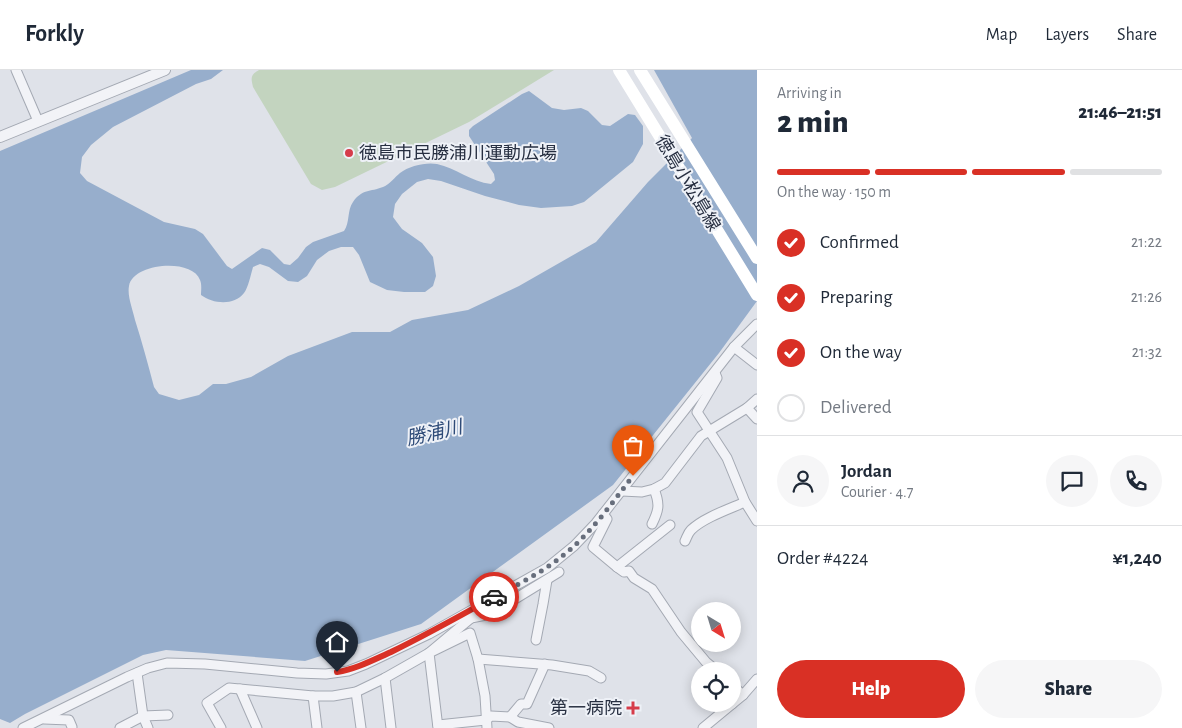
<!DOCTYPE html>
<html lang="en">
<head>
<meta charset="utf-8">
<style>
  body { margin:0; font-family:"Alegreya Sans","Noto Sans JP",sans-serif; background:#f6f6f7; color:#1f2937; height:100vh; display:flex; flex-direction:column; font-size:19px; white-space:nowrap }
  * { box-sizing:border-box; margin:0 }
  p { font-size:16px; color:#747a83 }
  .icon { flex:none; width:28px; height:28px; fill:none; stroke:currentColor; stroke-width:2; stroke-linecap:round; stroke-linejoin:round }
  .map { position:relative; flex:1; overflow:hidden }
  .drawer { display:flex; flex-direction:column; background:#fff; width:425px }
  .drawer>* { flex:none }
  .needle { width:32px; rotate:142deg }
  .tools { position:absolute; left:691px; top:532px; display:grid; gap:10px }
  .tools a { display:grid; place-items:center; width:50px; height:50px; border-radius:50%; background:#fff; box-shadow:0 2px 12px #0003; font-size:25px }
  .pin { position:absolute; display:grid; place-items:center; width:42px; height:42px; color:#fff; margin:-51px -21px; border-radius:50% 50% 50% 0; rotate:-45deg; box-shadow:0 0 5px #0007 }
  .pin .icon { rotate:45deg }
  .courier { position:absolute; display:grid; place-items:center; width:50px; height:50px; margin:-25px; border:4px solid #d93025; border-radius:50%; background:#fff; color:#222; box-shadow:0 1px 6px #0007 }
  .summary em { font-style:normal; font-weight:800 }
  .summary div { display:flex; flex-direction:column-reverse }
  .summary { display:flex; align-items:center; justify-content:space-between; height:85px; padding:0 20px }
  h1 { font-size:32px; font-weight:800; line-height:38px }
  .bar { display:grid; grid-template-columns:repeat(4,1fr); gap:8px 5px; align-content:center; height:60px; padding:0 20px }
  .bar i { height:6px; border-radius:4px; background:#e0e1e3 }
  .bar .on { background:#d93025 }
  .bar p { grid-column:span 4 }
  .line { display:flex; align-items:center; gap:12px; padding:0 20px; border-top:1px solid #e0e1e3 }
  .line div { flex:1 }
  .round { display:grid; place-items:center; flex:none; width:52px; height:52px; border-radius:26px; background:#f6f6f7 }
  ol { padding:0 20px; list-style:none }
  li { display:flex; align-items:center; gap:15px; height:55px }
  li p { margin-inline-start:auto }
  li .icon { padding:5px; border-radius:50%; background:#d93025; color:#fff; stroke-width:4 }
  li:last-child { color:#747a83 }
  li i { width:28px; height:28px; border:2px solid #e0e1e3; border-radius:50% }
  .action { display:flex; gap:10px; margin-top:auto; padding:10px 20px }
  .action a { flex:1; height:58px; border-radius:30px; background:#d93025; color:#fff; font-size:20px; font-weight:800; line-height:58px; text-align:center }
  .action a+a { background:#f6f6f7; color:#1f2937 }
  header { display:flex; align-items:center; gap:30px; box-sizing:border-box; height:70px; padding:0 25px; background:#fff; border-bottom:1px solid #e0e1e3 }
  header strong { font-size:24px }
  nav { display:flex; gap:28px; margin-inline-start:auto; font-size:18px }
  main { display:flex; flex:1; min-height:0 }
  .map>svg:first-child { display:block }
</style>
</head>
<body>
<header>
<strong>Forkly</strong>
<nav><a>Map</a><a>Layers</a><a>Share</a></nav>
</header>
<main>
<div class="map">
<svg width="757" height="658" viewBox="0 0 757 658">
  <rect width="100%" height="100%" fill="#dfe2e9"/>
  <!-- green -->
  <path fill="#c3d4bf" d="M259 0H554L469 52 335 117 322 120 311 114 253 17C251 8 250 5 259 0Z"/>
  <!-- water -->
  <path fill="#97aecc" d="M191 0H223L211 9 196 14 113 57 91 75 82 87 80 103 87 111 164 152 195 159 203 164 227 196 232 199 262 178 270 180 284 194 290 195 298 188 306 177 313 172 344 161C350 153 347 140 353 132 362 119 370 122 383 117 389 115 395 107 400 103 409 96 426 92 437 94 456 98 471 112 491 114L495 110 494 104 469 66V60L473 56 522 24 529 21 552 38 564 40 581 38 588 41 602 55 610 56 628 44 635 45 643 56V74L633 92 584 132 572 136 541 138 519 135 485 126 441 111 428 109 417 112 402 124 395 134 393 147 402 159 422 173 433 187 436 206 433 216 425 222H404L387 220 370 212 359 185 353 177H341L329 181 317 190 307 206 298 212 288 211 269 197 260 194 253 197C251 204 248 218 244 223 234 236 213 234 201 225 201 221 202 214 200 210 192 188 133 193 129 216 127 226 133 240 135 250 142 272 148 294 154 317L159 324 179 330 199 325 213 314H226L251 307 288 286 352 262H390L412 250 468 240 519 216 596 172 648 112 692 68 654 0H757V231L719 283 613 415 421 554 305 591 166 580 143 585 25 644 10 653 0 649V81Z"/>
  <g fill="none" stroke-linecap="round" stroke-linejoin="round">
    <defs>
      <g id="minor">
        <path d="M16 0 38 51"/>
        <path d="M734 277 757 295"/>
        <path d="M715 303 717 308 697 342 727 388 745 432 757 451"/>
        <path d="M747 338 757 349"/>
        <path d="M622 421 642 422 654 419 665 413 701 366 747 338 757 329"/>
        <path d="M603 444 607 449 593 477 617 497 670 455"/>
        <path d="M652 454C659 440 660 434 654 419"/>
        <path d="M685 471C687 467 688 463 691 460 703 448 729 439 745 432"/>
        <path d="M617 497 624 502 629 501 634 508 652 519 681 562 706 592 717 601"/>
        <path d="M471 548 486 545 502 537 559 502"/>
        <path d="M536 570 543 534 547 510"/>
        <path d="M478 589 552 595 589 601 601 608"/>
        <path d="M137 603 143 646 148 658"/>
        <path d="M385 608 391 658"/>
        <path d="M732 615 743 625"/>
        <path d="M240 619 257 658"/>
        <path d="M356 622 361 658"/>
        <path d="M313 626 317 658"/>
        <path d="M732 634 743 625 757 609"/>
        <path d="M510 647 521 634H527L545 594"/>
        <path d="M44 649 69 650 72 657"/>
        <path d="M438 655 486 650 491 646 510 647 518 652 549 658"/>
        <path d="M23 658 127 607 148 598 167 593 205 594 297 603 326 604 348 601 366 594 429 564 547 498 574 476 596 453 734 277 757 254"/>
        <path d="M120 658 143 646 168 645"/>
        <path d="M221 658 207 633 229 618 313 626H333L356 622 385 608 429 583 471 548 478 538"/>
        <path d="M438 658 429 583 470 563 478 589 485 626 487 658"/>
        <path d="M703 658 732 634"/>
      </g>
      <path id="tertiary" d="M0 67 165 0"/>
    </defs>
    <!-- minor casing -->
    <use href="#minor" stroke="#a4a9b3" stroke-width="11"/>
    <!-- tertiary casing -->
    <use href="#tertiary" stroke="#a4a9b3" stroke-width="12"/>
    <!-- minor -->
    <use href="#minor" stroke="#f2f3f7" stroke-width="9"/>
    <!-- tertiary -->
    <use href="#tertiary" stroke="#f2f3f7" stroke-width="10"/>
    <!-- secondary -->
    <g stroke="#fff" stroke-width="12">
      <path d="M619 0 757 225"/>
      <path d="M640 0 757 188"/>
    </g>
  </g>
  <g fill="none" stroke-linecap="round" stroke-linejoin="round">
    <!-- done -->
    <path stroke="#676e7c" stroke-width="5" stroke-dasharray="0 9" d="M494 527C517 515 541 503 561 487 590 465 611 434 633 406"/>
    <!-- route -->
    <path stroke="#d93025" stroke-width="6" d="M337 602C356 599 373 590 391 582 426 565 460 546 494 527"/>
  </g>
  <!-- markers -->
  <g fill="#d63c4a" stroke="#eef1f7" stroke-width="2">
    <circle cx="349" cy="83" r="5"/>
    <path d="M630.5 630.5h5v5h5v5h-5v5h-5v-5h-5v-5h5z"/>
  </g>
  <g text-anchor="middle" stroke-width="4" stroke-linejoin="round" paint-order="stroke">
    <!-- poi labels -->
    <g font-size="18" fill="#272f41" stroke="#eef1f7" text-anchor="start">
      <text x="359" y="89">徳島市民勝浦川運動広場</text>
      <text x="622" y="644" text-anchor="end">第一病院</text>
    </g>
    <!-- street labels -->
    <g font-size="18" fill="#272f41" stroke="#eef1f7">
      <text transform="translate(688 113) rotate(59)" y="6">徳島小松島線</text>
    </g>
    <!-- water labels -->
    <g font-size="19" font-style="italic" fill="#2e4b78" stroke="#eef1f7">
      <text transform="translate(434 362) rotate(-13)" y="7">勝浦川</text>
    </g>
  </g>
</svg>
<div class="tools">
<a><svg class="needle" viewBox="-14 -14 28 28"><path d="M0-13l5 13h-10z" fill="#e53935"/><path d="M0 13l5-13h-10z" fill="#747a83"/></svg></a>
<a><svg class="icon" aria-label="locate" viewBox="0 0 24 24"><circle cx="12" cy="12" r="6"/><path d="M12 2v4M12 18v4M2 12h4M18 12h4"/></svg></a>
</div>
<div class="pin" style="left:633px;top:406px;background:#ea580c"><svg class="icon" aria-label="bag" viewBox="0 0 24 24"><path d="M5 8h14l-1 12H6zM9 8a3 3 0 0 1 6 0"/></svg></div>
<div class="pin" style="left:337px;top:602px;background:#1f2937"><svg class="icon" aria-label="home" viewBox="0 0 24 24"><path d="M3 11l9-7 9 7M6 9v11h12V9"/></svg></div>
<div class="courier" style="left:494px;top:527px"><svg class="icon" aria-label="car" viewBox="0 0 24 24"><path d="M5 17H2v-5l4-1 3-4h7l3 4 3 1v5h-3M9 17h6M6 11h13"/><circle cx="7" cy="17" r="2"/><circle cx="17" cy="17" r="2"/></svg></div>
</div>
<section class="drawer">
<div class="summary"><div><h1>2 min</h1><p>Arriving in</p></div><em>21:46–21:51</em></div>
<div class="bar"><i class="on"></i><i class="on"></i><i class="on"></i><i></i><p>On the way · 150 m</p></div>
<ol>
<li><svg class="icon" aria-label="check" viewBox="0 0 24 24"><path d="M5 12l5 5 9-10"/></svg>Confirmed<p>21:22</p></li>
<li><svg class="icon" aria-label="check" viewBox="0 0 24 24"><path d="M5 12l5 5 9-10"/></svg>Preparing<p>21:26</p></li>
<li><svg class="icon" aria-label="check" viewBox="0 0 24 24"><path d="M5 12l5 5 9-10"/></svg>On the way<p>21:32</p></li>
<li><i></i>Delivered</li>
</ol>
<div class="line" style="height:90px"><a class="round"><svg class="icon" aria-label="person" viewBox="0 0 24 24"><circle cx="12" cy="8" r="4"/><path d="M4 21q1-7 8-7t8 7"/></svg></a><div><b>Jordan</b><p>Courier · 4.7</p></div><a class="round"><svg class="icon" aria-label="chat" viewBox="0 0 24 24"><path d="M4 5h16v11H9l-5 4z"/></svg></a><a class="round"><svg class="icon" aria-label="phone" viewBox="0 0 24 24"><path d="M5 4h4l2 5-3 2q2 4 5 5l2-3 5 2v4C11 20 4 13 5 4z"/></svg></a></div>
<div class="line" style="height:65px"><div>Order #4224</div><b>¥1,240</b></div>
<div class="action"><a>Help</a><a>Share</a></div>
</section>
</main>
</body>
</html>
